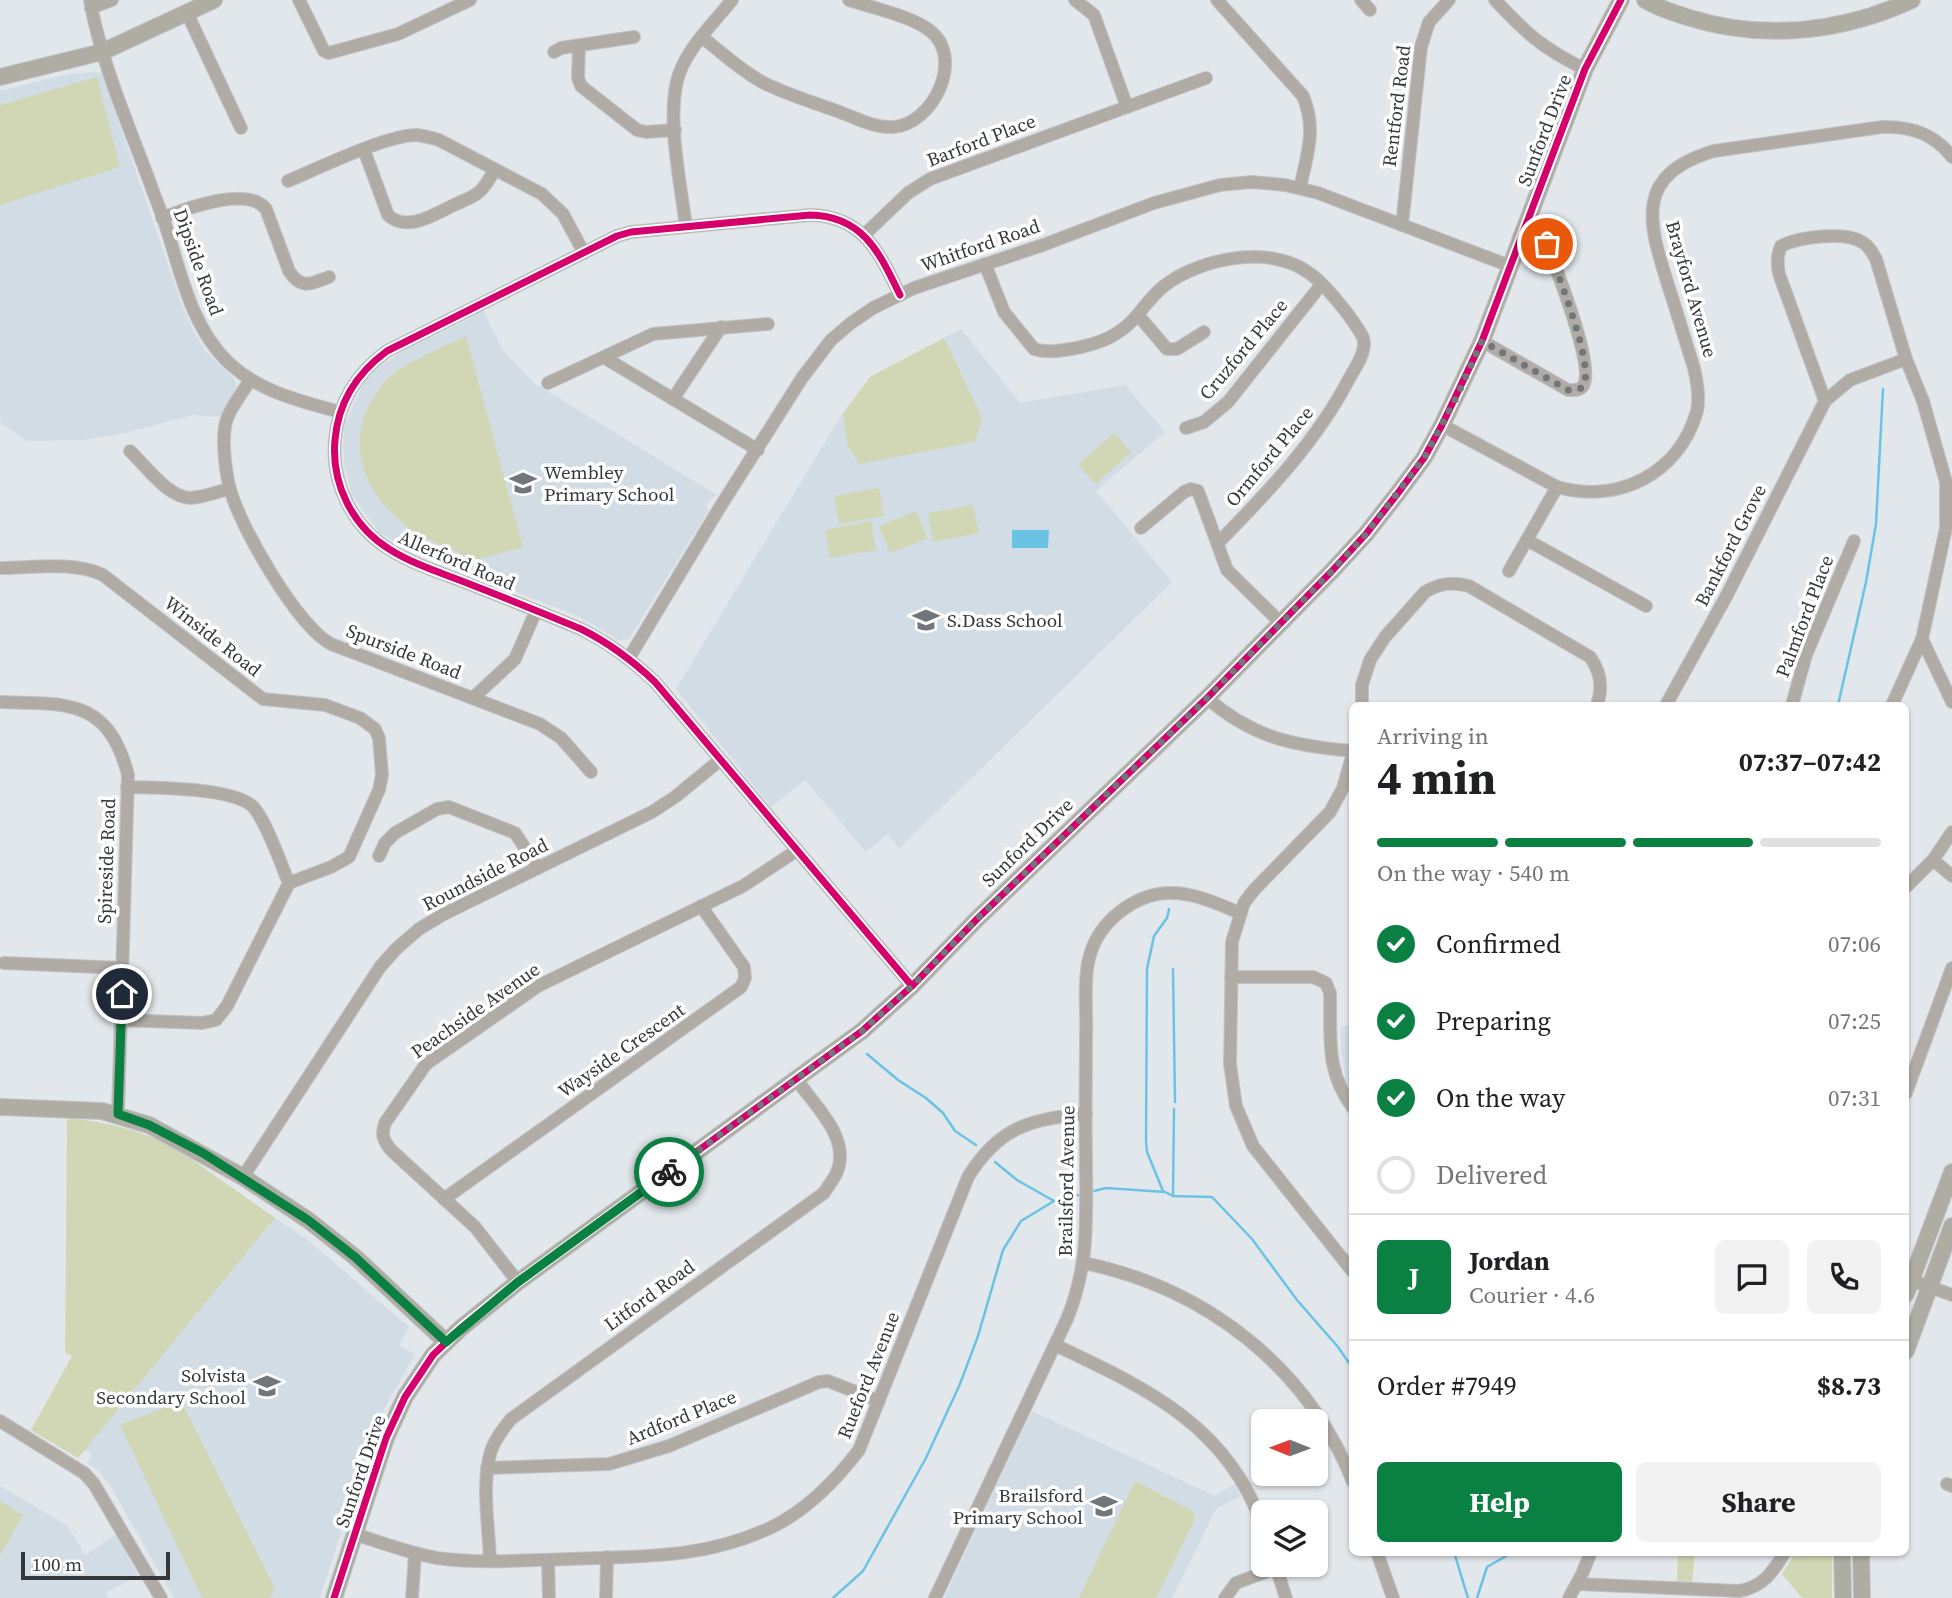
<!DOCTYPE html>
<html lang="en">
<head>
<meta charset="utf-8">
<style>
  body { margin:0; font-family:"Source Serif 4",serif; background:#f2f2f2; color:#202124; height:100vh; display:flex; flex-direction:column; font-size:26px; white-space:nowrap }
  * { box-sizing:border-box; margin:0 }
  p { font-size:23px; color:#757577 }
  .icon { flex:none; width:38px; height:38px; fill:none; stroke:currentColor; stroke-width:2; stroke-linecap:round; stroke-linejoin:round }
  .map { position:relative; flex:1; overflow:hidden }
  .side { position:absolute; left:1349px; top:702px; width:560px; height:854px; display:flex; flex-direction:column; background:#fff; border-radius:10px; box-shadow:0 2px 5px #0004 }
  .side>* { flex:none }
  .needle { width:46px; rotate:271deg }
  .buttons { position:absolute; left:1251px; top:1409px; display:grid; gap:14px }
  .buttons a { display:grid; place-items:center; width:77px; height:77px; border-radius:10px; background:#fff; box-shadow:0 2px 5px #0004; font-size:35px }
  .scale { position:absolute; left:21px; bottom:18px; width:149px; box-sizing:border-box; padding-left:7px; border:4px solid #35383b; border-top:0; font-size:19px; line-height:24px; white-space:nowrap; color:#35383b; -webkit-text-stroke:5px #fff; paint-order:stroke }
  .pin { position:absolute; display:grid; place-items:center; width:60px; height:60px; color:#fff; margin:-30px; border:4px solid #fff; border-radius:50%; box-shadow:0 2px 7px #0007 }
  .courier { position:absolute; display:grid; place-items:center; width:70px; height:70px; margin:-35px; border:5px solid #0b8043; border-radius:50%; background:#fff; color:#222; box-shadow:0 2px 9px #0007 }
  .summary em { font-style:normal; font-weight:700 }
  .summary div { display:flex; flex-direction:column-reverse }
  .summary { display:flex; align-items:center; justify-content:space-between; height:119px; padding:0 28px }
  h1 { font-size:46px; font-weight:700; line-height:52px }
  .bar { display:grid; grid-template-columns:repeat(4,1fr); gap:10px 7px; align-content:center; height:84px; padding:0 28px }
  .bar i { height:9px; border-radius:5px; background:#e0e0e0 }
  .bar .active { background:#0b8043 }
  .bar p { grid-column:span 4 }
  .line { display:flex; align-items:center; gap:18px; padding:0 28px; border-top:2px solid #e0e0e0 }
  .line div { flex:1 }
  .round { display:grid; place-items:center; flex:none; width:74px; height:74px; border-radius:10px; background:#f2f2f2 }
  ol { padding:0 28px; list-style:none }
  li { display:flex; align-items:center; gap:21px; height:77px }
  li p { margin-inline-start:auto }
  li .icon { padding:7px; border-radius:50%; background:#0b8043; color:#fff; stroke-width:4 }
  li:last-child { color:#757577 }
  li i { width:38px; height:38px; border:4px solid #e0e0e0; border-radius:50% }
  .action { display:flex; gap:14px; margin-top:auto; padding:14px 28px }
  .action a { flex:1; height:80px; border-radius:10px; background:#0b8043; color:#fff; font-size:28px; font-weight:700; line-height:80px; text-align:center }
  .action a+a { background:#f2f2f2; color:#202124 }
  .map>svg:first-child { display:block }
</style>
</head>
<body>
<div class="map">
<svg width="1952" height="1598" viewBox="0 0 1952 1598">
  <rect width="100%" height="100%" fill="#e2e7eb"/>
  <!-- built -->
  <g fill="#d2dce5">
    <path d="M92 72 102 73 180 300 194 332 206 352 234 378 237 388 220 417 193 415 125 433 82 440 28 441 1 423 0 415V91L68 74Z"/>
    <path d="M483 310 503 351 534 383 717 495 710 499 706 506 709 510 629 639 618 640 582 618 402 546 379 532 352 495 344 465 343 442 345 423 364 383 383 364 405 350 467 320Z"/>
    <path d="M961 329 1020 403 1125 385 1165 432 1096 491 1172 582 899 849 888 834 866 852 805 780 771 807 676 689 839 419 870 377Z"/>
    <path d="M1353 1024V1094L1346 1083 1341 1050V1027Z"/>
    <path d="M275 1218 308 1240 409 1327 399 1346 415 1354 379 1418 371 1438 320 1598H174L110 1485 99 1471 87 1463 92 1454 84 1449Z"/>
    <path d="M1032 1411 1215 1496 1234 1484 1241 1496 1216 1509 1172 1598H944Z"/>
    <path d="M0 1486 68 1526 85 1556 116 1534 138 1576 106 1592 108 1598H0Z"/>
  </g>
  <!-- green -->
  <g fill="#d1d7b4">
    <path d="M97 77 120 167 0 205V105Z"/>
    <path d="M466 336 523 547 475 560C455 550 431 542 412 530 361 494 340 436 383 384 400 363 442 348 466 336Z"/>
    <path d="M944 338 982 418 975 442 859 464 847 443 843 414 870 377Z"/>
    <path d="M1114 433 1131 452 1096 484 1078 465Z"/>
    <path d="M879 488 884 516 839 524 834 496Z"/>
    <path d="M973 505 979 533 933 542 928 513Z"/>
    <path d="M916 511 927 539 890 553 879 526Z"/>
    <path d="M871 521 876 550 830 558 825 530Z"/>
    <path d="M67 1118C107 1122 142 1130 177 1149L275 1218 78 1458 31 1430 72 1356 65 1352Z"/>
    <path d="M181 1401 275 1589 270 1598H202L120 1425Z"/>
    <path d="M1135 1481 1194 1512 1195 1519 1156 1598H1079Z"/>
    <path d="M0 1501 23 1515 0 1556Z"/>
    <path d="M1678 1552H1695L1692 1582H1677Z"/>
    <path d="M1796 1552H1832V1598H1802L1782 1574Z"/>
  </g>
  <!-- water -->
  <path fill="#6bc3e3" d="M1012 530H1049L1048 548H1012Z"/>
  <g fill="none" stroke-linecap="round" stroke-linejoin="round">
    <!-- stream -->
    <g stroke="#6bc3e3" stroke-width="2.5">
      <path d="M1838 705 1866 582 1876 524 1883 389"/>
      <path d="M1173 969 1175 1102"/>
      <path d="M867 1054 898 1080 926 1098 943 1113 955 1131 976 1145"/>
      <path d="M995 1162 1017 1180 1054 1201 1078 1195"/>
      <path d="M1094 1191 1106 1188 1165 1192 1173 1196 1212 1197 1252 1239 1297 1300 1338 1347 1353 1369"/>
      <path d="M1163 1191 1147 1152 1146 1141 1147 969 1154 936 1167 918 1169 909"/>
      <path d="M1173 1196 1174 1109"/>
      <path d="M1454 1552 1468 1598"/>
      <path d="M833 1598 863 1571 926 1458 960 1384 978 1336 1003 1250 1021 1221 1054 1201"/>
      <path d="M1477 1598 1487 1567 1513 1552"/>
    </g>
    <defs>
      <g id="street">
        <path d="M90 0C101 63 128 123 150 183 156 200 163 216 168 233 182 278 193 329 229 363 260 392 300 401 340 412"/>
        <path d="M299 0 324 51 329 53 398 34 470 0"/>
        <path d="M1075 0 1094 15 1127 107"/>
        <path d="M1217 0 1303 96C1317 130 1307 154 1300 188"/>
        <path d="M1361 0 1370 10"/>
        <path d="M1495 0C1526 33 1543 49 1585 69"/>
        <path d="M91 8 112 0"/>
        <path d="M187 13 241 128"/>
        <path d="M702 37C722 53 740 70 762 82 787 95 816 103 842 113 858 119 875 128 893 127 933 125 966 57 929 30 913 17 870 7 849 0"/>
        <path d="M579 46 578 78 581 86 637 130 646 132 675 130"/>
        <path d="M554 52 561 48 634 37"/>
        <path d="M364 150 388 215C407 233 435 214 454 205 462 201 472 198 479 192 486 186 490 177 495 170"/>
        <path d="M288 181C319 168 386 135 417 135 425 136 432 138 439 140L542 194 563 214 584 253"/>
        <path d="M162 218C185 209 247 185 266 209L289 271C301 290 311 284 329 277"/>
        <path d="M1402 225 1421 47 1429 22 1449 0"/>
        <path d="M686 227C681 185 667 122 677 81 684 51 713 24 732 0"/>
        <path d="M864 235 908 193 930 179 1206 78"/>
        <path d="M985 264 1004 312 1034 349C1046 353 1059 351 1071 349 1099 344 1121 336 1139 313 1147 303 1154 294 1164 286 1200 258 1270 244 1309 273 1323 282 1349 314 1358 329 1361 333 1364 338 1364 343 1364 355 1356 367 1350 377 1317 441 1268 492 1218 543"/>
        <path d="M900 295C879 252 863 216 810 215L631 232 617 236 387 351C357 373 338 403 335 440 331 483 352 526 389 549 414 565 445 574 472 585 508 599 545 614 581 629 609 643 632 660 655 682L912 986"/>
        <path d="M1138 315 1167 349H1177L1204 332"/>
        <path d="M1482 341 1568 390C1574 390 1579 391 1583 386 1596 367 1555 267 1547 244"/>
        <path d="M605 358 758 450"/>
        <path d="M250 380C242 394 227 411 225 427 222 443 226 477 231 492 241 528 298 627 331 644L540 724 561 738 591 772"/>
        <path d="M548 383 653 334 768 324"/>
        <path d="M673 399 721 327"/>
        <path d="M1825 401 1850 380 1906 359"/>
        <path d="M1442 425 1557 487C1619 504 1679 474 1697 411 1700 397 1697 381 1694 368 1685 340 1677 312 1668 285 1648 221 1634 175 1714 151L1882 127C1910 126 1934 133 1952 157"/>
        <path d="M1186 428 1204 422 1228 402 1321 285"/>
        <path d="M130 451C146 466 168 498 191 498 204 497 217 492 229 489"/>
        <path d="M1141 528 1184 492 1191 489 1198 491 1227 570 1281 623"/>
        <path d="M1527 540 1646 606"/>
        <path d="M0 568C32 568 73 561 103 575L263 699 325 705 360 718 375 729 379 738 382 775 379 790 349 857 331 867 289 883"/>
        <path d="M1509 571 1557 487"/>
        <path d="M629 658 720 507 802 378 831 340 851 323 873 308 914 288 1043 245 1154 203 1220 185 1252 182 1285 185 1318 193 1510 266"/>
        <path d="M473 698 515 659 536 611"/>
        <path d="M1207 698C1253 738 1294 746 1353 751"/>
        <path d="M0 702C67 704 108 698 128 775L118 1114"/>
        <path d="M1362 705V685L1370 660 1385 637 1425 592C1440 583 1452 582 1469 586L1590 657C1601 672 1603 687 1597 705"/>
        <path d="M1666 705 1727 595 1825 401 1779 274C1777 263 1777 256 1781 246 1798 237 1845 231 1862 242 1869 246 1872 252 1876 259L1906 359 1923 401 1946 482V528L1922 639 1952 702"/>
        <path d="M1792 705 1806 655 1854 541"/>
        <path d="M1892 705 1922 639"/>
        <path d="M1353 753 1343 788 1330 812 1254 890 1244 903 1232 942 1230 1064 1236 1106 1253 1146 1353 1272"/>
        <path d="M379 856 385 843 395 833 437 809 449 807 515 833 538 868"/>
        <path d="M1933 860 1952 876"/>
        <path d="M1906 887 1933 860 1952 832"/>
        <path d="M4 963 123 968"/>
        <path d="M1231 977H1313L1326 983 1330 993C1331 1037 1325 1071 1353 1108"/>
        <path d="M121 1020 202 1023 216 1020 227 1006 289 883C280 862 268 826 255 809 239 787 154 788 127 787"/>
        <path d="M1906 1093 1952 968"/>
        <path d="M243 1177 380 967 396 949 419 929 444 914 652 812 675 797 720 760"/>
        <path d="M444 1199 741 987 745 978 744 967 701 906"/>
        <path d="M1084 1263C1205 1288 1307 1366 1353 1482"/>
        <path d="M1911 1280 1952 1295"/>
        <path d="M518 1282 475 1227 391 1150C383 1140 381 1135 385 1123L426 1064 538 986 743 886 796 851"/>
        <path d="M1055 1345C1146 1388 1230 1426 1264 1530"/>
        <path d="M0 1421 84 1473 94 1484 161 1598"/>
        <path d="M487 1468 609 1464 669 1446 819 1382 828 1381 879 1401"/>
        <path d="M1947 1484 1952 1486"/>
        <path d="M355 1534C382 1543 408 1553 437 1558 480 1564 525 1560 569 1559 642 1556 705 1559 772 1527 807 1510 836 1480 859 1450L968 1177C999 1127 1030 1119 1086 1114"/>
        <path d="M1377 1552 1393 1598"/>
        <path d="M548 1560 549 1598"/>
        <path d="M490 1561C489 1528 481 1482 491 1451 495 1439 503 1429 511 1419L824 1193C828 1186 836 1177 838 1169 849 1136 814 1105 797 1080"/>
        <path d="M1275 1564 1286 1598"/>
        <path d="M1577 1584 1739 1591C1763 1587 1773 1572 1785 1552"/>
        <path d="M412 1598 415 1554"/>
        <path d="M606 1598 607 1557"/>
        <path d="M935 1598 1067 1319C1090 1263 1086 1216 1086 1157 1085 1116 1086 1076 1086 1035 1087 1011 1083 977 1090 955 1099 922 1134 894 1169 893 1193 892 1218 904 1240 913"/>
        <path d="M1225 1598 1236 1583 1276 1568"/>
        <path d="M1569 1598 1582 1574 1591 1552"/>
      </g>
      <g id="secondary">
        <path d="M1645 0C1659 9 1675 13 1690 18 1764 41 1843 32 1912 0"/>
        <path d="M0 77 102 52 214 0"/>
        <path d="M0 1107 102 1111 149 1125 243 1177 308 1220 355 1257 446 1342"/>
        <path d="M1906 1294 1952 1172"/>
        <path d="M1906 1351 1952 1226"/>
        <path d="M1842 1552 1843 1598"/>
        <path d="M1861 1552 1862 1598"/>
        <path d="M334 1598 386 1438 405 1397 433 1355 461 1328 518 1282 862 1031 912 986 977 919 1207 698 1331 572 1366 534 1398 493 1424 458 1442 425 1482 341 1585 69 1621 0"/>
      </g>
    </defs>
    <!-- street casing -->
    <use href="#street" stroke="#c0c4c7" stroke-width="14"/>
    <!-- secondary casing -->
    <use href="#secondary" stroke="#c0c4c7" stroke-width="18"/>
    <!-- street -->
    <use href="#street" stroke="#b0aca5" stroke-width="12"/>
    <!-- secondary -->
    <use href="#secondary" stroke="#afaca4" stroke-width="16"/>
    <defs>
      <g id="cycleway">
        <path d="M900 295C879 252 863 216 810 215L631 232 617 236 387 351C357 373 338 403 335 440 331 483 352 526 389 549 414 565 445 574 472 585 508 599 545 614 581 629 609 643 632 660 655 682L912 986"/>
        <path d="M334 1598 386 1438 405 1397 433 1355 461 1328 518 1282 862 1031 912 986 977 919 1207 698 1331 572 1366 534 1398 493 1424 458 1442 425 1482 341 1585 69 1621 0"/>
      </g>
    </defs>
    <!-- cycleway casing -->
    <use href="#cycleway" stroke="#fff" stroke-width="11"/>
    <!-- cycleway -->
    <use href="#cycleway" stroke="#d6006c" stroke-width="7"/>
  </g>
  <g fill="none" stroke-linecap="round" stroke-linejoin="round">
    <!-- done -->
    <path stroke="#727579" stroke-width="7" stroke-dasharray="0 12.6" d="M669 1172 862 1031 912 986 977 919 1207 698 1331 572 1366 534 1424 458 1456 398 1482 341 1568 390C1574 390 1579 391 1583 386 1596 367 1555 268 1547 244"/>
    <!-- route -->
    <path stroke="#0b8043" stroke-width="9" d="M122 994 118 1114 149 1125 203 1153 308 1220 355 1257 446 1342 518 1282 669 1172"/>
  </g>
  <!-- icons -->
  <defs>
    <symbol id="school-bare" viewBox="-9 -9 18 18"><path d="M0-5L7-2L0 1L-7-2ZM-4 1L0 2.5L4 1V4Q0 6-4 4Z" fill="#727579" stroke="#fff" stroke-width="2.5" paint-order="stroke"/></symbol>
  </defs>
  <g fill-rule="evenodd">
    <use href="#school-bare" x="504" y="464" width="38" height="38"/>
    <use href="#school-bare" x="907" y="601" width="38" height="38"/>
    <use href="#school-bare" x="248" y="1367" width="38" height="38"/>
    <use href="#school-bare" x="1085" y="1487" width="38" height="38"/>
  </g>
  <g text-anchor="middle" stroke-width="7" stroke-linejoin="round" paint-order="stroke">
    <!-- street labels -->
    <g font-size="19" fill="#35383b" stroke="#fff">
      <text transform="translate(1396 106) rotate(-83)" y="7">Rentford Road</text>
      <text transform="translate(1544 130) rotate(-69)" y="7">Sunford Drive</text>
      <text transform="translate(981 140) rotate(-21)" y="7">Barford Place</text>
      <text transform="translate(980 245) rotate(-19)" y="7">Whitford Road</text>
      <text transform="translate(199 262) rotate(70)" y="7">Dipside Road</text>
      <text transform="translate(1692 289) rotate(74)" y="7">Brayford Avenue</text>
      <text transform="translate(1243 349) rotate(-50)" y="7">Cruzford Place</text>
      <text transform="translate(1269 456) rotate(-50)" y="7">Ormford Place</text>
      <text transform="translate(1730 545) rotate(-63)" y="7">Bankford Grove</text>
      <text transform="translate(457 560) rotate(23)" y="7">Allerford Road</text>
      <text transform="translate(1804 616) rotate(-69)" y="7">Palmford Place</text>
      <text transform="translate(213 636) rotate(38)" y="7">Winside Road</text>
      <text transform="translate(404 651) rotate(21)" y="7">Spurside Road</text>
      <text transform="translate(1027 842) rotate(-44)" y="7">Sunford Drive</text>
      <text transform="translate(106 861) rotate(-88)" y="7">Spireside Road</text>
      <text transform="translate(485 874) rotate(-27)" y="7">Roundside Road</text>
      <text transform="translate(475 1010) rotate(-35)" y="7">Peachside Avenue</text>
      <text transform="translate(621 1050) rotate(-35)" y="7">Wayside Crescent</text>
      <text transform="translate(1066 1181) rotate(-89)" y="7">Brailsford Avenue</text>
      <text transform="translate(649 1295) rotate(-36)" y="7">Litford Road</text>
      <text transform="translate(868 1375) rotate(-68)" y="7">Rueford Avenue</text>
      <text transform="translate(681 1417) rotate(-22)" y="7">Ardford Place</text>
      <text transform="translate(360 1471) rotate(-71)" y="7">Sunford Drive</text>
    </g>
    <!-- poi labels -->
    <g font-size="19" fill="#35383b" stroke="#fff" text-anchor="start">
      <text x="544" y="479">Wembley<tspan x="544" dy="22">Primary School</tspan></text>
      <text x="947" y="627">S.Dass School</text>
      <text x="246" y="1382" text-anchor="end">Solvista<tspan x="246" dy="22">Secondary School</tspan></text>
      <text x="1083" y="1502" text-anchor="end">Brailsford<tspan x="1083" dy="22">Primary School</tspan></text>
    </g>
  </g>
</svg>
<div class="buttons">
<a><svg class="needle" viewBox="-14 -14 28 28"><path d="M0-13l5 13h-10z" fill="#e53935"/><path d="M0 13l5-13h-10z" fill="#757577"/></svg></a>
<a><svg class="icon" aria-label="layers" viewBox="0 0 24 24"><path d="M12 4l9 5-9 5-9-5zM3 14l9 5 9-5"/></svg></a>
</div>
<div class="scale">100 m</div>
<div class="pin" style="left:1547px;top:244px;background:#ea580c"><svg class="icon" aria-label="bag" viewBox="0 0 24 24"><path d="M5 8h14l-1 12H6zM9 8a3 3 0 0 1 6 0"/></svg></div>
<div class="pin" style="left:122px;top:994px;background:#1f2937"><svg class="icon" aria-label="home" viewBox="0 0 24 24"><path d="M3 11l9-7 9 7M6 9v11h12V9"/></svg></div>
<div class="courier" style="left:669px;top:1172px"><svg class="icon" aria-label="bike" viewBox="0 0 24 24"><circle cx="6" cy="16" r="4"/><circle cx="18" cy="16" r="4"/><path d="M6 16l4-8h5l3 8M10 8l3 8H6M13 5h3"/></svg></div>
<section class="side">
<div class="summary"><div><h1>4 min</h1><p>Arriving in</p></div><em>07:37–07:42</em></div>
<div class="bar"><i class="active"></i><i class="active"></i><i class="active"></i><i></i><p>On the way · 540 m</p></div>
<ol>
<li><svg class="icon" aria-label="check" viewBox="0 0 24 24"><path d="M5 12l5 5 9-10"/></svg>Confirmed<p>07:06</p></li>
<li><svg class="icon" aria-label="check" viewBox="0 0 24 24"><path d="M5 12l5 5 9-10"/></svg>Preparing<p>07:25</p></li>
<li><svg class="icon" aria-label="check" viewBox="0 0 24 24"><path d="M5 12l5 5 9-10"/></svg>On the way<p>07:31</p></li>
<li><i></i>Delivered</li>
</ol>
<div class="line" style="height:126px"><b class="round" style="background:#0b8043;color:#fff">J</b><div><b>Jordan</b><p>Courier · 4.6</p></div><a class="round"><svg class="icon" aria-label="chat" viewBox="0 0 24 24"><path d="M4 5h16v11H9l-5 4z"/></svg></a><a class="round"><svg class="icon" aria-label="phone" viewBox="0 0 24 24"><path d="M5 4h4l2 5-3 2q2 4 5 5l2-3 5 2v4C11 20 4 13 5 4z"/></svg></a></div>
<div class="line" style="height:91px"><div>Order #7949</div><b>$8.73</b></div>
<div class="action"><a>Help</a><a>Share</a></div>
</section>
</div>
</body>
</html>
